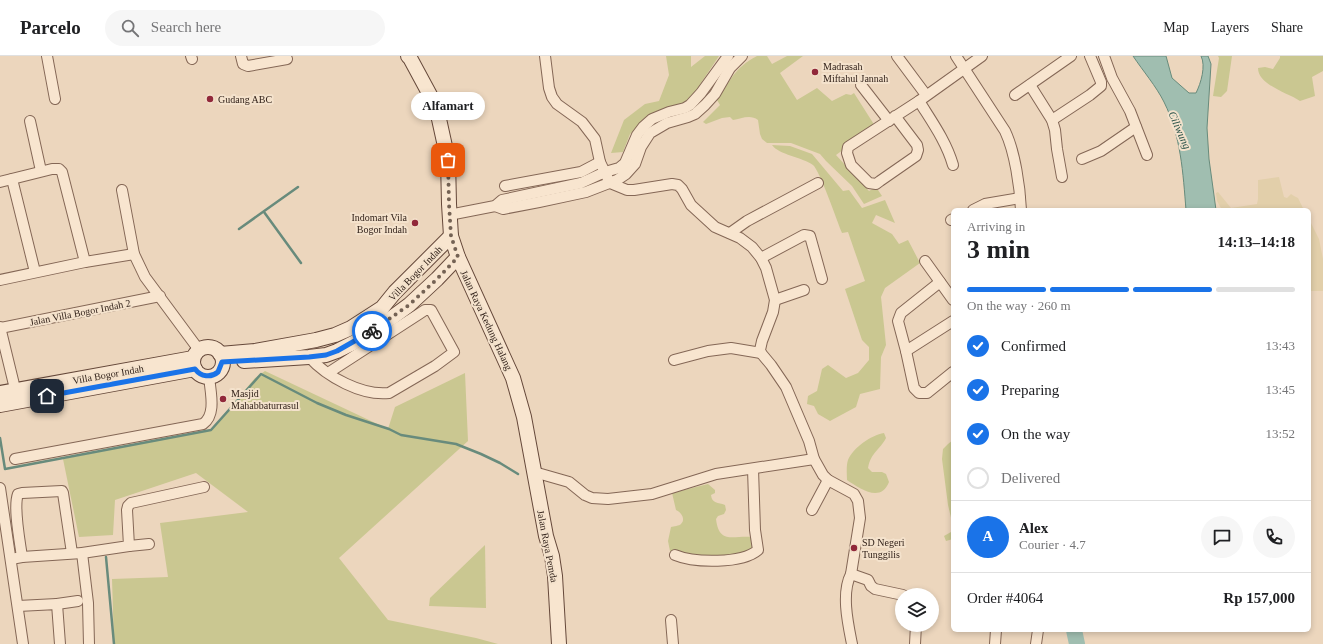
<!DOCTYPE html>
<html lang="en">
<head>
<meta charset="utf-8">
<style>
  body { margin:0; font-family:"Times New Roman",serif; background:#f6f6f6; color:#202124; height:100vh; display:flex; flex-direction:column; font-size:15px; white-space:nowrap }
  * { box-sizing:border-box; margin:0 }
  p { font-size:13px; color:#757577 }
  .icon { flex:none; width:22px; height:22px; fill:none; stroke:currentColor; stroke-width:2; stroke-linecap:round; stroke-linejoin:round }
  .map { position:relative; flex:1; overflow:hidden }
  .sheet { position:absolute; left:951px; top:152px; width:360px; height:424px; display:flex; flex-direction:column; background:#fff; border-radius:6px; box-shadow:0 2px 6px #0003 }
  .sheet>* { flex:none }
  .controls { position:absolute; left:895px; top:532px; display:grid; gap:8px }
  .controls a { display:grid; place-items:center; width:44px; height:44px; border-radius:50%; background:#fff; box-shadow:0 2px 6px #0003; font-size:20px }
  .pin { position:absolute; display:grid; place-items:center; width:34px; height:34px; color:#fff; margin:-17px; border-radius:8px; box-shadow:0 2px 6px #0006 }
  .courier { position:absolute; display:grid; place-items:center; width:40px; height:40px; margin:-20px; border:3px solid #1a73e8; border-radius:50%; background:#fff; color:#222; box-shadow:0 1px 5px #0007 }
  .bubble { position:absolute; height:28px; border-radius:14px; background:#fff; box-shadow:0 2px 6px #0003; font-size:13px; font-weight:600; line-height:28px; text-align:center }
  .headline em { font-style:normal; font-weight:600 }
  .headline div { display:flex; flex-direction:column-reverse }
  .headline { display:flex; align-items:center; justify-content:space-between; height:68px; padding:0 16px }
  h1 { font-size:26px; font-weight:600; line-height:30px }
  .bar { display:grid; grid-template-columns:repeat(4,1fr); gap:6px 4px; align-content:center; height:48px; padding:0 16px }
  .bar i { height:5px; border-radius:3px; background:#e0e0e0 }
  .bar .on { background:#1a73e8 }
  .bar p { grid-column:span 4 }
  .line { display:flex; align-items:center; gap:10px; padding:0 16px; border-top:1px solid #e0e0e0 }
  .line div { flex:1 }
  .round { display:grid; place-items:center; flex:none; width:42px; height:42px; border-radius:21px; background:#f6f6f6 }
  ol { padding:0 16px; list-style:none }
  li { display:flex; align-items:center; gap:12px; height:44px }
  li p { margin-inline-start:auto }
  li .icon { padding:4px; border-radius:50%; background:#1a73e8; color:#fff; stroke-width:4 }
  li:last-child { color:#757577 }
  li i { width:22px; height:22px; border:2px solid #e0e0e0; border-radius:50% }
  header { display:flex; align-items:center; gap:24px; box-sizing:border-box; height:56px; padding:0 20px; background:#fff; border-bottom:1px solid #e0e0e0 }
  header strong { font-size:19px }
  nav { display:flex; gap:22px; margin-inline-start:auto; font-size:14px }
  .search { width:280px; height:36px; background:#f6f6f6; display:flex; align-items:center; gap:10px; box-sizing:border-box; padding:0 14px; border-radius:22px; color:#757577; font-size:15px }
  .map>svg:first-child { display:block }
</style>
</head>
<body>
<header>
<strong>Parcelo</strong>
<div class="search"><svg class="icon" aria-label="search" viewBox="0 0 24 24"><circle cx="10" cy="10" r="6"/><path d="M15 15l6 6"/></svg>Search here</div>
<nav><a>Map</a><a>Layers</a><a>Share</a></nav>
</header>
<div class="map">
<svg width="1323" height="588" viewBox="0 0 1323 588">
  <rect width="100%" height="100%" fill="#ecd6bd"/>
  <!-- farmland -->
  <g fill="#e2cfaa">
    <path d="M1279 121 1284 141 1287 142 1291 138 1294 140 1298 142 1304 154H1222L1217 145 1216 137 1218 136 1231 152 1257 148 1258 143V124Z"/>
    <path d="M1309 163 1319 183 1323 203V235H1309Z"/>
  </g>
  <!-- green -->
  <g fill="#cac791">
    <path d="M666 0H691V11L705 0H719L701 27 690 49 647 64 630 78 623 96 611 97 624 64 645 48 659 45 669 19Z"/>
    <path d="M757 0H767L772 8 787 0H803L780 17 797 44 817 32 832 45 846 38 851 39 854 37 875 70 836 99 869 135 876 131 882 140 864 148 852 130 826 105 820 98 791 87H767L762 83 760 78 758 64C750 58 741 63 733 64L730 61 722 62 706 68 703 66 720 49 717 44C731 24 734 12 757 0Z"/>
    <path d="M1218 0H1232L1227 35 1221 41 1213 40 1219 2Z"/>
    <path d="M1280 0H1323V15L1312 21 1315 40 1300 45C1288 37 1258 29 1258 12L1265 11 1273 13 1280 2Z"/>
    <path d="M772 89 790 90 812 98 843 135 849 134 862 152 885 144 895 167 876 159 872 167 892 178 899 188 908 184 920 207 885 232 881 241 886 289 881 301 880 333 860 338 856 351 830 365 818 358 814 350 807 348 808 340 817 335 822 313 828 309 846 322 858 317 869 304V291L862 284 845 233 865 225 848 176 842 177C837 165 820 115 813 109 802 101 779 99 772 89Z"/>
    <path d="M265 315 388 373 395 351 465 317 468 385 339 502 388 564 476 582 498 588H114L112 523 168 521 160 467 248 456 196 417 115 444 113 479 79 481 63 403 211 374 255 322Z"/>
    <path d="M884 377 886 382C880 394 871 396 868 412L872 416H882L886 418 889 426C881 447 860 433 847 424 847 418 846 410 848 404 853 392 871 379 884 377Z"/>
    <path d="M953 384V483L946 485 944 480 951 476 953 470 948 449 942 403 943 393 948 388Z"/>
    <path d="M708 428 715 434V437L711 439C712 448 718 446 725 449L726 454 724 458 718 460 716 463C719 489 734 479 752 481L758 488 740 501 686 503 670 495 668 485 671 471C674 470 679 470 681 468 686 463 681 456 676 454L672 437Z"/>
    <path d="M485 489 486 552 429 550 430 542Z"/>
  </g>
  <!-- water -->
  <path fill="#a0beb0" stroke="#688b7c" d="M1133 0H1166L1172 22 1189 37H1196C1201 27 1206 10 1201 0H1208L1211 8 1207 72 1209 103 1216 154H1186C1183 117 1181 80 1164 46 1156 30 1143 15 1133 0Z"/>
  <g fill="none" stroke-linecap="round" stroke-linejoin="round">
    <!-- stream -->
    <g stroke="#688b7c" stroke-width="2.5">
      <path d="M264 156 301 207"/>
      <path d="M239 173 298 131"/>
      <path d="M0 382 5 413 211 374 261 318 317 347 346 359 389 373 401 379 456 388 481 398 500 407 518 418"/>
      <path d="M106 501 114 588"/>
    </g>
    <!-- river -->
    <path stroke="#a0beb0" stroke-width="16" d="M1074 574 1077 588"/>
    <defs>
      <g id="street">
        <path d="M47 0 55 43"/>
        <path d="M191 0 192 3"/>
        <path d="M241 0 243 8 248 10 287 3"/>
        <path d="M545 0 549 32 552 41 557 48 582 66 595 83 600 106 610 127 627 134H634L672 128 678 129 682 133 691 149 715 171 740 182 752 191 761 202 766 212 775 244 773 256 762 285 760 294 761 297 771 309 786 331 809 385 814 403 823 419 828 424 854 438 858 445 860 462 851 518C841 537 848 568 852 588"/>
        <path d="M897 0 926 39"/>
        <path d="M956 0 1005 75C1015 96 1020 131 1021 154"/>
        <path d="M1104 0 1112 22 1130 55 1147 99"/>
        <path d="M861 29 889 65"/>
        <path d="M1030 29 1052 64 1055 74 1057 93 1062 121"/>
        <path d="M1015 39 1071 0"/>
        <path d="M919 45C932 66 946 85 953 109"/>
        <path d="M895 60 917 89 918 94 916 100 880 125 876 128 869 127 851 109 847 97 848 91 919 45 982 0"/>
        <path d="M1052 64 1090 39 1101 30V26L1090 0"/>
        <path d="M30 65 41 115"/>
        <path d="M1082 103 1101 95 1136 71"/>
        <path d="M12 123 35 216"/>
        <path d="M0 126 52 113H59L62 116 85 206"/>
        <path d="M505 130 581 116 600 106"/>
        <path d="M122 134 134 198 145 221 199 294"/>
        <path d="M495 150 503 153 539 146 586 136 617 124 626 118 635 108 641 91 650 77 667 67 688 61 695 58 705 49 715 38 730 12 742 0"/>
        <path d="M973 154 985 148 1020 142"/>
        <path d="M449 159 495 150 502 144 581 127 605 116 619 112 625 107 637 79 643 71 652 63 669 56 685 52 690 49 701 37 728 0"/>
        <path d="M951 164 953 163"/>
        <path d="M730 177 747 165 818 127"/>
        <path d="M761 202 804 179 810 180 822 223"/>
        <path d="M925 205 953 244"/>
        <path d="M0 224 85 206 134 198"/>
        <path d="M940 226 901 257 898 265 906 295 914 332 919 337H927L953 316"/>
        <path d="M775 244 804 234"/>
        <path d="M0 271 17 341"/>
        <path d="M0 272 160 240"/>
        <path d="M906 295 953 265"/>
        <path d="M309 301C327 321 362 340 389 337L435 310 454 296 431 254H425L419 258 328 317"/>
        <path d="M674 304 708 295 731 292 761 297"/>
        <path d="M15 403 203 368C217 358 210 335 209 320"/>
        <path d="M534 416 569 426 585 439 592 442 608 443 652 438 716 418 814 403"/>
        <path d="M0 432 23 588"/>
        <path d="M812 454 828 424"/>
        <path d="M129 490 149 488"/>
        <path d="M82 497 88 547 89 588"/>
        <path d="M675 499C694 507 742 508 758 494L755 474 753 413"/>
        <path d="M22 501C20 486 13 451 18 438L22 437 62 435 63 437 72 497"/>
        <path d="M11 503 22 501 82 497 129 490 127 454 128 450 131 447 204 431"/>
        <path d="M851 518 868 524 871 530 875 533 903 539"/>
        <path d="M57 548 78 545"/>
        <path d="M18 550 57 548 60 588"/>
        <path d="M671 564 673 588"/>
        <path d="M915 588 916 569"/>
        <path d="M995 588 996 574"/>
        <path d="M1036 588 1038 574"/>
      </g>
      <g id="secondary">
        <path d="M408 0 410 2 430 39 439 63 448 104 449 148 451 180 458 201 513 322 524 361 546 480 552 500 555 520 559 588"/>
        <circle cx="208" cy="306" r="15"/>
        <path d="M220 298 255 295 316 284 335 279 351 272 382 252 395 236 451 180"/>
        <path d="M244 305 309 301 326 299 337 295 353 287 390 263 409 249 437 223 458 201"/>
        <path d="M0 337 193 302"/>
        <path d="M0 349 195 313"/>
      </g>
    </defs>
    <!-- street casing -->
    <use href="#street" stroke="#846756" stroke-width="12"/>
    <!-- secondary casing -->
    <use href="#secondary" stroke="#65483a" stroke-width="16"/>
    <!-- street -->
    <use href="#street" stroke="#f8e5cf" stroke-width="10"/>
    <!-- secondary -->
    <use href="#secondary" stroke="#f8e5cf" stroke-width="14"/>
  </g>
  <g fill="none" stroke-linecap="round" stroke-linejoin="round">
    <!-- done -->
    <path stroke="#746254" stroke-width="4" stroke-dasharray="0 7.2" d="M372 275 409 249 437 223 458 201 451 180 449 148 448 104"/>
    <!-- route -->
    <path stroke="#1a73e8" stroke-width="5" d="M47 340 195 313C201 321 211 322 218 316L222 306 309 301 326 299 337 295 372 275"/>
  </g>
  <!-- markers -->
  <g fill="#91283a" stroke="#f4e2cc" stroke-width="1.5">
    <circle cx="815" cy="16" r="4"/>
    <circle cx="210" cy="43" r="4"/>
    <circle cx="415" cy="167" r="4"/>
    <circle cx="223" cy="343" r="4"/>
    <circle cx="854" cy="492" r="4"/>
  </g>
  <g text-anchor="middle" stroke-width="4" stroke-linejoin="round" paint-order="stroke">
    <!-- poi labels -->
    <g font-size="10" fill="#33231b" stroke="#f4e2cc" text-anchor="start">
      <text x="823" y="14">Madrasah<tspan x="823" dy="12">Miftahul Jannah</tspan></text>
      <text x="218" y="47">Gudang ABC</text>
      <text x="407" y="165" text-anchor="end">Indomart Vila<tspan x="407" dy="12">Bogor Indah</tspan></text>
      <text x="231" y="341">Masjid<tspan x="231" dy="12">Mahabbaturrasul</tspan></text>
      <text x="862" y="490">SD Negeri<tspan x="862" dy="12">Tunggilis</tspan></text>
    </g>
    <!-- street labels -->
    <g font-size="10" fill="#33231b" stroke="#f4e2cc">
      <text transform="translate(415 217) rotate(-46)" y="4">Villa Bogor Indah</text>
      <text transform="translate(80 256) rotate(-11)" y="4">Jalan Villa Bogor Indah 2</text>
      <text transform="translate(487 264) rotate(65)" y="4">Jalan Raya Kedung Halang</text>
      <text transform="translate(108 318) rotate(-10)" y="4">Villa Bogor Indah</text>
      <text transform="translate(548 490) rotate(79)" y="4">Jalan Raya Pemda</text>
    </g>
    <!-- water labels -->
    <g font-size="11" font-style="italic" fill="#2a5349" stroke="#f4e2cc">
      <text transform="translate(1180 74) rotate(66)" y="4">Ciliwung</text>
    </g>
  </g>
</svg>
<div class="controls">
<a><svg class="icon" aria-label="layers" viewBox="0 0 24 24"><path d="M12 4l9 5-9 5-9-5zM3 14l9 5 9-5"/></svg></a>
</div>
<div class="pin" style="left:448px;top:104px;background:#ea580c"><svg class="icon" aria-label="bag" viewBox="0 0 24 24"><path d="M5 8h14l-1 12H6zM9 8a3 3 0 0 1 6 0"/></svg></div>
<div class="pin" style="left:47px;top:340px;background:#1f2937"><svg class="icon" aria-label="home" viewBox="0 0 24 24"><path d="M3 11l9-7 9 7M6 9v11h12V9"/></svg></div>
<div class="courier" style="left:372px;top:275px"><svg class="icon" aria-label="bike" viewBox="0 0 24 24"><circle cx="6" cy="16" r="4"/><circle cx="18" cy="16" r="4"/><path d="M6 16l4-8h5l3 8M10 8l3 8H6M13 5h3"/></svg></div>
<div class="bubble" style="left:411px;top:36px;width:74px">Alfamart</div>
<section class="sheet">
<div class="headline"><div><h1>3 min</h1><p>Arriving in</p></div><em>14:13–14:18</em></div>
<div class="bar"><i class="on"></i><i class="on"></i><i class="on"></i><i></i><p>On the way · 260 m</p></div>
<ol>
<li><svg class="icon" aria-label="check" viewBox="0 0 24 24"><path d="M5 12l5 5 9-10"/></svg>Confirmed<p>13:43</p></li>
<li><svg class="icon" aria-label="check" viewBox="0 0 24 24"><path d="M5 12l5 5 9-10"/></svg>Preparing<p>13:45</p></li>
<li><svg class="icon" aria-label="check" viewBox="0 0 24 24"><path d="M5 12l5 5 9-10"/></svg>On the way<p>13:52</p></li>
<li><i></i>Delivered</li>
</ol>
<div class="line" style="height:72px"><b class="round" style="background:#1a73e8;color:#fff">A</b><div><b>Alex</b><p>Courier · 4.7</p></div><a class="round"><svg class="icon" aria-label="chat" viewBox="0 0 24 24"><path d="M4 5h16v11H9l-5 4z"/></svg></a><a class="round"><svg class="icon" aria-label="phone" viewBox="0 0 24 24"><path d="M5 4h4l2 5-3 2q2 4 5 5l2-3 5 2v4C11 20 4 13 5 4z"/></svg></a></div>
<div class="line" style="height:52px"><div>Order #4064</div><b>Rp 157,000</b></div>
</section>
</div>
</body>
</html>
